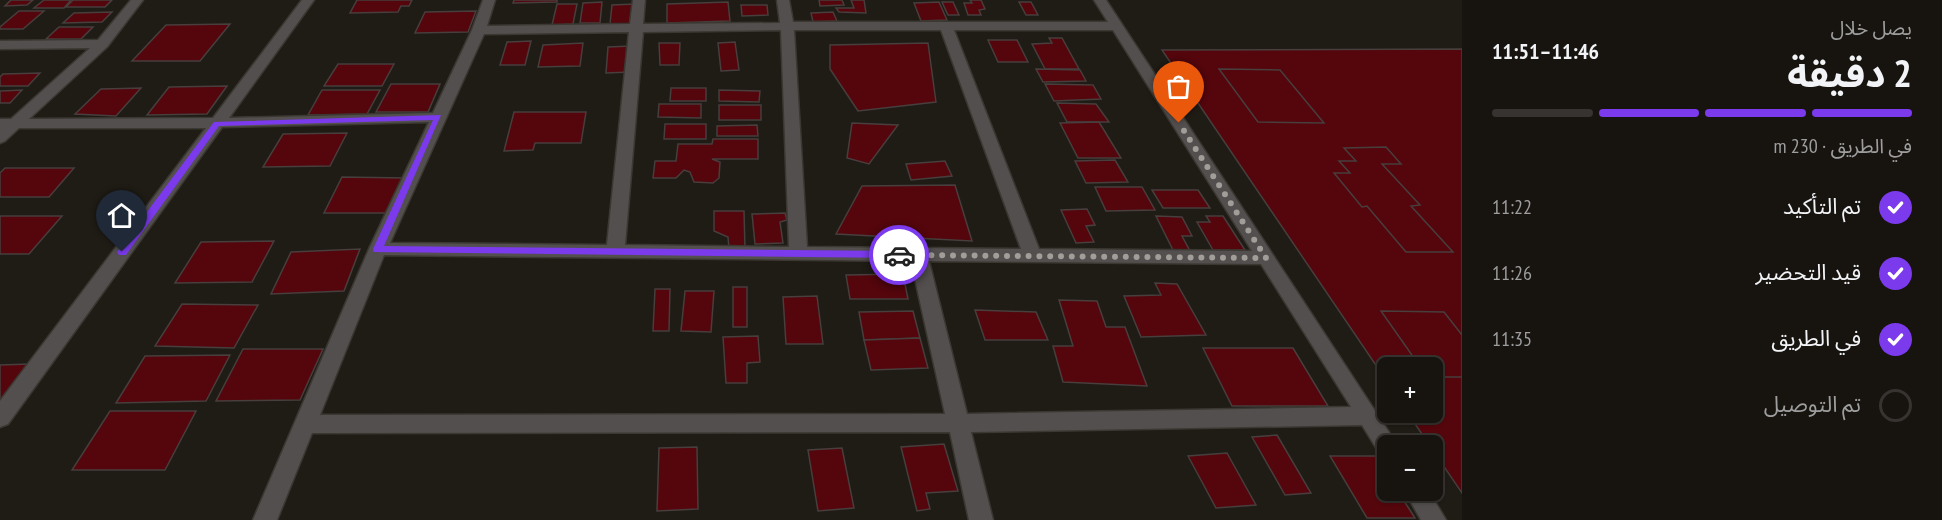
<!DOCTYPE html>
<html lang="ar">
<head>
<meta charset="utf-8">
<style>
  body { margin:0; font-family:"PT Sans Narrow","Noto Sans Arabic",sans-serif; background:#24211e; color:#f1f3f6; direction:rtl; height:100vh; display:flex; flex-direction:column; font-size:22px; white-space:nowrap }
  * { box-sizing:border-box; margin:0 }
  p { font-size:20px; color:#9e9e9f }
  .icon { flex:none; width:33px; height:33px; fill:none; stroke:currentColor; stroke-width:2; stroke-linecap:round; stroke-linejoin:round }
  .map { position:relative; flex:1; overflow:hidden; direction:ltr }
  .drawer { display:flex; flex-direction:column; background:#171410; width:480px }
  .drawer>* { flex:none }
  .tools { position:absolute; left:1377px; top:357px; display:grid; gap:12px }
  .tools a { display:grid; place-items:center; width:66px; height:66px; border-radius:9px; background:#171410; box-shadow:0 2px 4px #0004,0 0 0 2px #363330; font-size:30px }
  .pin { position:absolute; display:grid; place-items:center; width:51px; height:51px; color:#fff; margin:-62px -26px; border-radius:50% 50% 50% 0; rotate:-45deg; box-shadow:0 0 6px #0007 }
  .pin .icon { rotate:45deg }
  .courier { position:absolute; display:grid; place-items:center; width:60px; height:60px; margin:-30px; border:4px solid #7c3aed; border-radius:50%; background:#fff; color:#222; box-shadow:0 2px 8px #0007 }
  .overview em { font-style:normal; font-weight:700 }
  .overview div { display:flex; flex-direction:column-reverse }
  .overview { display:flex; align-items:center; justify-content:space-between; height:102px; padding:0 30px }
  h1 { font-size:39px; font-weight:700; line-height:45px }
  .bar { display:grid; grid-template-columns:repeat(4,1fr); gap:9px 6px; align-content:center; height:72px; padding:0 30px }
  .bar i { height:8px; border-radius:4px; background:#363330 }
  .bar .active { background:#7c3aed }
  .bar p { grid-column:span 4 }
  ol { padding:0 30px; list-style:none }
  li { display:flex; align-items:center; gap:18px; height:66px }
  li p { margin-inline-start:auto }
  li .icon { padding:6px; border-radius:50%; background:#7c3aed; color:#fff; stroke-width:4 }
  li:last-child { color:#9e9e9f }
  li i { width:33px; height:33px; border:3px solid #363330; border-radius:50% }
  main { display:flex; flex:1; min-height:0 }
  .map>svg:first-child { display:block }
</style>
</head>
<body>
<main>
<section class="drawer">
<div class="overview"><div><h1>2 دقيقة</h1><p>يصل خلال</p></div><em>11:46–11:51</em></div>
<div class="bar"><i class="active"></i><i class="active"></i><i class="active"></i><i></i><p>في الطريق · 230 m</p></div>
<ol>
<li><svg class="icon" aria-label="check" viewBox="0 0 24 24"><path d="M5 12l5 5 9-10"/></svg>تم التأكيد<p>11:22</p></li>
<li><svg class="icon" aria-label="check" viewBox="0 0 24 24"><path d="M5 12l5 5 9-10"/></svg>قيد التحضير<p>11:26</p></li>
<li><svg class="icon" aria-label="check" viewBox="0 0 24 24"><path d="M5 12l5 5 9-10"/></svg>في الطريق<p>11:35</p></li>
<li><i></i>تم التوصيل</li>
</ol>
</section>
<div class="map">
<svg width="1462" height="520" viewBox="0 0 1462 520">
  <rect width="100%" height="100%" fill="#1f1b15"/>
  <!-- building -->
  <g fill="#54060c" stroke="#473e3d" stroke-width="1.5">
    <path d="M11 0H33L27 5 5 6Z"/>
    <path d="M44 0H71L64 8H34Z"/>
    <path d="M73 0H112L105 7H66Z"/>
    <path d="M357 0H412L409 6H401L398 12 350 13Z"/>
    <path d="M514 0H557V2L513 3Z"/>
    <path d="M819 0H842L844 5 820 6Z"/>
    <path d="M851 0H864L866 13 839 12 836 8H854Z"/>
    <path d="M970 0H981L985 9 979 10 981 15H968L964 3H972Z"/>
    <path d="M602 2 600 23H580L583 3Z"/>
    <path d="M728 2 730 21 667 23V4Z"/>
    <path d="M939 2 947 20 921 21 914 3Z"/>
    <path d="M942 2H953L959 15H948Z"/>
    <path d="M1019 2H1031L1038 15H1026Z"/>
    <path d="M557 4H577L573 24 552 25Z"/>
    <path d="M634 4 633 24H610L612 5Z"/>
    <path d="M741 5H767L768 15 742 16Z"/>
    <path d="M19 11H44L23 29H0V27Z"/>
    <path d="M476 11 468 32 415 33 425 12Z"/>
    <path d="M112 12 102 22 63 23 74 13Z"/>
    <path d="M833 12 837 21 813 22 811 13Z"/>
    <path d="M230 24 200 61H132L166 25Z"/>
    <path d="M59 27H93L81 39H46Z"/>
    <path d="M1049 38H1062L1079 69H1045L1032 44 1052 43Z"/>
    <path d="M988 40H1017L1028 62H998Z"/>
    <path d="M531 41 525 65H500L507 42Z"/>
    <path d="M735 42 739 70 721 71 718 43Z"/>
    <path d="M583 43 580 66 538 67 543 45Z"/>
    <path d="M659 43H680L679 65H660Z"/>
    <path d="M928 43 936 102 858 111 830 69V45Z"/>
    <path d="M631 46 630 72 606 73 608 47Z"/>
    <path d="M1462 49V493L1432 449V446H1430L1407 412H1432V368H1388V383L1162 50Z"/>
    <path d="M338 64H394L382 86H324Z"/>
    <path d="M1036 69 1080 70 1086 81 1043 82Z"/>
    <path d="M1219 69 1280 70 1324 123 1258 122Z"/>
    <path d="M40 73 28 86H0V77L3 74Z"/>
    <path d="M391 84H440L428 112H376Z"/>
    <path d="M1045 84 1093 85 1101 99 1054 101Z"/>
    <path d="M227 86 207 114 147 115 169 87Z"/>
    <path d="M141 88 116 116 75 114 101 89Z"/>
    <path d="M671 88H706V101H670Z"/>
    <path d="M22 90 10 103H0V91Z"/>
    <path d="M322 90H380L367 114 308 115Z"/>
    <path d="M719 90 760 91 759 102 719 101Z"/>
    <path d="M1057 103 1096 104 1109 122H1067Z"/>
    <path d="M659 104H701V118L658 117Z"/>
    <rect x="719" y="105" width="42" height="15"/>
    <path d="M514 112H586L581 143H535L533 150 504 151Z"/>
    <path d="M1099 122 1121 158H1078L1060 123Z"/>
    <path d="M852 123 898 125 869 164 847 158Z"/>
    <path d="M665 124H706V139H664Z"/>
    <path d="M757 125 758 136H717V126Z"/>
    <path d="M347 133 330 166 263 167 283 134Z"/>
    <path d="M713 139H758V159H712L720 162 719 178 713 183 694 182 690 172 684 170 676 178H653L655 161H676L678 144H712Z"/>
    <path d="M1386 147 1401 164H1382L1420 205 1411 206 1453 252H1406L1367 206 1362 207 1334 173H1350L1339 161H1356L1344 148Z"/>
    <path d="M1115 160 1128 182 1086 183 1075 161Z"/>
    <path d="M945 161 952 176 911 180 906 164Z"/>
    <path d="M5 168H74L49 197H0V173Z"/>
    <path d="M342 177 407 178 391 213H324Z"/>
    <path d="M955 185 972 241 836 234 862 186Z"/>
    <path d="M1095 187H1142L1155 210 1106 211Z"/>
    <path d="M1152 190H1198L1210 208H1163Z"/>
    <path d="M1087 209 1095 225 1086 226 1094 242 1076 243 1061 210Z"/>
    <path d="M714 211H744L745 249H729L728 237 714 231Z"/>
    <path d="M785 213 787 220 780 222 783 243 755 244 752 214Z"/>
    <path d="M0 216H62L29 254H0Z"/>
    <path d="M1156 216 1182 217 1192 236H1182L1190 251 1173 250Z"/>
    <path d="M1206 216H1223L1245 250H1213L1197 222H1210Z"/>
    <path d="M274 241 252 282 175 283 201 242Z"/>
    <path d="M360 249 344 291 271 294 291 252Z"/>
    <path d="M903 274 908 299H850L846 275Z"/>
    <path d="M1155 283 1177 284 1206 335 1141 337 1124 296 1161 295Z"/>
    <rect x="733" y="287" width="14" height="40"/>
    <path d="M655 289H670L669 331H653Z"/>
    <path d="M685 291H714L711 332 681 331Z"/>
    <path d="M817 296 823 344H786L783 297Z"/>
    <path d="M1059 300 1097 301 1106 327H1125L1147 386 1063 382 1053 346H1073Z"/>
    <path d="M182 304 258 305 234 348 155 346Z"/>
    <path d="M975 310 1036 312 1048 340H985Z"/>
    <path d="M913 311 920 338 864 340 859 312Z"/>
    <path d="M1381 311 1444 312 1462 335V377H1432V368H1421Z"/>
    <path d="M758 336 760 362 747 363V383H726L723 337Z"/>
    <path d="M920 338 928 368 871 370 864 340Z"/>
    <path d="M1203 348H1293L1328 406H1232Z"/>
    <path d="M243 349H323L300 400 216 401Z"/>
    <path d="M230 355 206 401 116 403 145 356Z"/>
    <path d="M29 364 0 404V365Z"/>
    <path d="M110 411H196L165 470H72Z"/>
    <path d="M1277 435 1311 493 1285 495 1252 437Z"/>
    <path d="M944 444 958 491 926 493 930 509 917 511 901 447Z"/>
    <path d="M697 447 698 509 657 511 659 448Z"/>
    <path d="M842 448 854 508 818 511 808 450Z"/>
    <path d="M1227 453 1256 505 1216 508 1188 456Z"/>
    <path d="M1330 456H1375L1388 475V490H1397L1415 518H1367Z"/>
  </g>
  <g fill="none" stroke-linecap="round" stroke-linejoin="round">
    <defs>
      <g id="minor">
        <path d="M131 0H143L107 47 29 119 213 118 302 0H314L229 118 433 113 472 30 483 0H495L487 26 630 24 633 0H645L643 24 780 23 777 0H789L793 22H1108L1094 0H1106L1398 446H1388V457L1380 454 1362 425 971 432 993 520H969L950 432 312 433 277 520H253L369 249 429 122 222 127 8 424 0 427V401L206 128H19L5 141 0 143V119H11L90 48 0 49V41L98 40ZM781 30 789 247 625 245 643 32ZM794 30H941L1021 249 807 247ZM954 30H1113L1252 251 1039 249ZM629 32 607 245 390 243 484 34ZM384 255 911 261 945 414 320 415ZM929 261 1261 264 1351 407 967 414Z"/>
        <path d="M1404 490H1428L1446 520H1421Z"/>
      </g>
    </defs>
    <!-- minor casing -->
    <use href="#minor" stroke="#3b3731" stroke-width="3"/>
    <!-- minor -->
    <use href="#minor" fill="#534f4f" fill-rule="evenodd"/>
  </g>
  <!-- route -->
  <path fill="#7c3aed" d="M441 115 384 246 899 251 904 255 899 258 374 252 373 249 433 120 219 126 126 255H119L117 252 214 122Z"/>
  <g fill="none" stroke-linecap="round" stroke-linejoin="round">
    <!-- done -->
    <path stroke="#a19e99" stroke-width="6" stroke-dasharray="0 10.8" d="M899 255 1266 258 1179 123"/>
  </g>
</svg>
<div class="tools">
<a>+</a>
<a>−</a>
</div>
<div class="pin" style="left:1179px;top:123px;background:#ea580c"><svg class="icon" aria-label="bag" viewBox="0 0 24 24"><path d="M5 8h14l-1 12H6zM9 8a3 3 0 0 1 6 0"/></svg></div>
<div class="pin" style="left:122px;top:252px;background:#1f2937"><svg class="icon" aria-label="home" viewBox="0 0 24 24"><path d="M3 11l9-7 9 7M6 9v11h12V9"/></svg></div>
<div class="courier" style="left:899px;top:255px"><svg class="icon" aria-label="car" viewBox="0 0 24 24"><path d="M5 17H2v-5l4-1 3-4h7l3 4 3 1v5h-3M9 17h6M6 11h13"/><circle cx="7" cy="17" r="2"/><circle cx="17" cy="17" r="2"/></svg></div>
</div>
</main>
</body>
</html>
